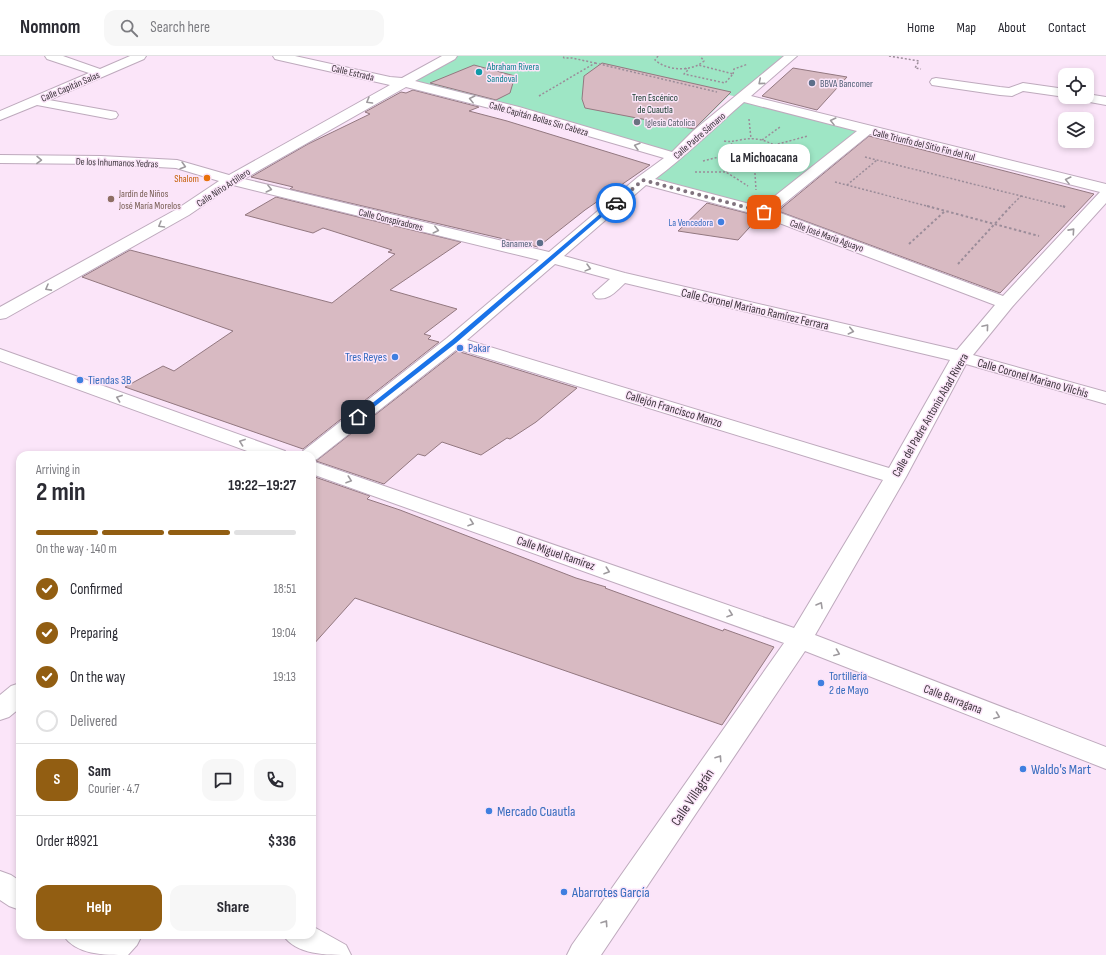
<!DOCTYPE html>
<html lang="en">
<head>
<meta charset="utf-8">
<style>
  body { margin:0; font-family:"Sofia Sans Condensed",sans-serif; background:#f7f7f7; color:#2b2b33; height:100vh; display:flex; flex-direction:column; font-size:15px; white-space:nowrap }
  * { box-sizing:border-box; margin:0 }
  p { font-size:13px; color:#7c7c81 }
  .icon { flex:none; width:22px; height:22px; fill:none; stroke:currentColor; stroke-width:2; stroke-linecap:round; stroke-linejoin:round }
  .map { position:relative; flex:1; overflow:hidden }
  .sheet { position:absolute; left:16px; top:395px; width:300px; height:488px; display:flex; flex-direction:column; background:#fff; border-radius:12px; box-shadow:0 2px 6px #0003 }
  .sheet>* { flex:none }
  .tools { position:absolute; left:1058px; top:12px; display:grid; gap:8px }
  .tools a { display:grid; place-items:center; width:36px; height:36px; border-radius:8px; background:#fff; box-shadow:0 2px 6px #0003; font-size:20px }
  .pin { position:absolute; display:grid; place-items:center; width:34px; height:34px; color:#fff; margin:-17px; border-radius:8px; box-shadow:0 2px 6px #0006 }
  .courier { position:absolute; display:grid; place-items:center; width:40px; height:40px; margin:-20px; border:3px solid #1a73e8; border-radius:50%; background:#fff; color:#222; box-shadow:0 1px 5px #0007 }
  .bubble { position:absolute; height:28px; border-radius:12px; background:#fff; box-shadow:0 2px 6px #0003; font-size:13px; font-weight:700; line-height:28px; text-align:center }
  .overview em { font-style:normal; font-weight:700 }
  .overview div { display:flex; flex-direction:column-reverse }
  .overview { display:flex; align-items:center; justify-content:space-between; height:68px; padding:0 20px }
  h1 { font-size:26px; font-weight:700; line-height:30px }
  .bar { display:grid; grid-template-columns:repeat(4,1fr); gap:6px 4px; align-content:center; height:48px; padding:0 20px }
  .bar i { height:5px; border-radius:3px; background:#e1e1e2 }
  .bar .selected { background:#925e12 }
  .bar p { grid-column:span 4 }
  .line { display:flex; align-items:center; gap:10px; padding:0 20px; border-top:1px solid #e1e1e2 }
  .line div { flex:1 }
  .round { display:grid; place-items:center; flex:none; width:42px; height:42px; border-radius:12px; background:#f7f7f7 }
  ol { padding:0 20px; list-style:none }
  li { display:flex; align-items:center; gap:12px; height:44px }
  li p { margin-inline-start:auto }
  li .icon { padding:4px; border-radius:50%; background:#925e12; color:#fff; stroke-width:4 }
  li:last-child { color:#7c7c81 }
  li i { width:22px; height:22px; border:2px solid #e1e1e2; border-radius:50% }
  .primary-button { display:flex; gap:8px; margin-top:auto; padding:8px 20px }
  .primary-button a { flex:1; height:46px; border-radius:12px; background:#925e12; color:#fff; font-size:16px; font-weight:700; line-height:46px; text-align:center }
  .primary-button a+a { background:#f7f7f7; color:#2b2b33 }
  header { display:flex; align-items:center; gap:24px; box-sizing:border-box; height:56px; padding:0 20px; background:#fff; border-bottom:1px solid #e1e1e2 }
  header strong { font-size:19px }
  nav { display:flex; gap:22px; margin-inline-start:auto; font-size:14px }
  .search { width:280px; height:36px; background:#f7f7f7; display:flex; align-items:center; gap:10px; box-sizing:border-box; padding:0 14px; border-radius:12px; color:#7c7c81; font-size:15px }
  .map>svg:first-child { display:block }
</style>
</head>
<body>
<header>
<strong>Nomnom</strong>
<div class="search"><svg class="icon" aria-label="search" viewBox="0 0 24 24"><circle cx="10" cy="10" r="6"/><path d="M15 15l6 6"/></svg>Search here</div>
<nav><a>Home</a><a>Map</a><a>About</a><a>Contact</a></nav>
</header>
<div class="map">
<svg width="1106" height="899" viewBox="0 0 1106 899">
  <rect width="100%" height="100%" fill="#fbe5f9"/>
  <!-- green -->
  <path fill="#9ee6c5" fill-rule="evenodd" d="M451 0H791L744 40 866 74 764 156 643 124 674 101 403 26ZM729 39 742 42 698 78 695 73Z"/>
  <!-- building -->
  <g fill="#d8bac2" stroke="#937880">
    <path d="M602 7 731 36 694 73 585 52 582 43 584 20Z"/>
    <path d="M474 9 515 20 510 37 496 44 430 27Z"/>
    <path d="M793 12 847 21 817 54 762 40Z"/>
    <path d="M413 34 479 51 469 55 507 65 650 109 585 154 538 191 290 133 293 131 251 121 308 88 370 58 365 56 401 36 406 37Z"/>
    <path d="M869 80 1094 138 1000 237 778 155Z"/>
    <path d="M276 141 461 186 390 234 457 253 424 278 431 280 428 283 439 286 303 393 125 331 163 310 174 315 233 275 82 221 130 194 332 247 395 198 388 196 392 194 323 172 313 177 245 159Z"/>
    <path d="M707 147 758 160 759 161 738 184 678 175Z"/>
    <path d="M457 295 577 332 536 366 510 383 507 382 481 399 442 386 425 400 418 398 384 428 316 405Z"/>
    <path d="M312 420 370 440 367 443 400 454 576 522 606 531 605 532 723 575 724 573 774 591 722 669 355 542 312 590Z"/>
  </g>
  <g fill="none" stroke-linecap="round" stroke-linejoin="round">
    <defs>
      <g id="minor">
        <path d="M45 0H63L100 13 130 0H146L144 3 49 44 116 56 118 59 116 62 111 63 37 49 0 64V55L89 17 47 3Z"/>
        <path d="M273 0H295L390 21 402 22 442 0H457L455 3 415 25 519 51 672 96 693 75 784 0H797L751 40 1106 128V147L1012 251 973 299 1106 336V348L966 308 906 421 815 579 1106 691V713L805 595 601 899H567L572 889 784 587 312 418V399H300L303 395 447 282 539 204 233 129 189 159 6 262 0 263V251L177 153 219 125 176 112 101 108 0 107V99L101 100 177 104 229 119 390 29 279 4 275 3ZM406 31 509 57 664 102 638 121 549 196 244 123ZM744 46 857 75 761 151 655 123C686 100 714 72 744 46ZM870 78 1100 136 1003 240 775 155ZM646 129 758 159 995 249 957 294 625 217 564 200ZM555 208 610 223 593 238 596 242C609 245 616 235 625 227L950 304 889 412 467 284ZM457 293 883 424 794 572 312 405 317 403Z"/>
        <path d="M936 22 1000 31 1009 32 1023 27 1065 33V41L1023 35 1012 40 1000 39 932 29 930 26 932 23Z"/>
        <path d="M1087 38 1106 41V49L1079 44 1077 41H1087Z"/>
        <path d="M0 293 285 395 288 399H258L0 305Z"/>
        <path d="M20 627V652L9 661 0 664V639L11 630Z"/>
        <path d="M0 815 11 819 20 825V854L9 850 0 844Z"/>
        <path d="M312 870 346 889 351 899C326 899 296 899 283 879H312Z"/>
        <path d="M63 879H142L137 889 128 899C103 899 76 899 63 879Z"/>
      </g>
    </defs>
    <!-- minor casing -->
    <use href="#minor" stroke="#beaabd" stroke-width="2"/>
    <!-- path-far1 -->
    <g stroke="#9b8c99" stroke-width="1.5" stroke-dasharray="2 2" stroke-linecap="butt">
      <path d="M658 0 655 4C667 15 692 16 704 5L700 0"/>
      <path d="M889 0 919 5 915 12 921 13"/>
      <path d="M595 7 717 36"/>
      <path d="M685 12 688 14 684 18 725 27 733 18 698 9"/>
      <path d="M733 18 734 13 748 8"/>
      <path d="M539 40 595 7 572 2H564L563 0"/>
      <path d="M749 63 751 83"/>
      <path d="M762 84 780 71"/>
      <path d="M724 85C730 86 734 85 740 84 752 81 763 83 774 89L776 93C762 105 744 102 730 91L732 87"/>
      <path d="M774 89 808 80"/>
      <path d="M773 97 798 103"/>
      <path d="M754 101 756 134"/>
      <path d="M865 101 1021 140 1010 151"/>
      <path d="M703 105 735 97"/>
      <path d="M695 116H726L748 130"/>
      <path d="M726 116 743 99"/>
      <path d="M835 126 931 151"/>
      <path d="M847 129 877 104"/>
      <path d="M1021 140 1065 151"/>
    </g>
    <!-- path -->
    <g stroke="#9b8c99" stroke-width="2" stroke-dasharray="2.5 2.5" stroke-linecap="butt">
      <path d="M927 150 1039 180"/>
      <path d="M1063 150 1065 151"/>
      <path d="M909 188 945 155"/>
      <path d="M958 208 1011 150"/>
    </g>
    <!-- minor -->
    <use href="#minor" fill="#fff" fill-rule="evenodd"/>
  </g>
  <!-- one-way arrows -->
  <defs><path id="oneway-chevron" d="M-2-3.5L2.5 0L-2 3.5" fill="none" stroke-width="1.6" stroke-linecap="round" stroke-linejoin="round"/></defs>
  <g stroke="#9e9a9e">
    <use href="#oneway-chevron" transform="translate(761 26) rotate(139)"/>
    <use href="#oneway-chevron" transform="translate(472 43) rotate(-166)"/>
    <use href="#oneway-chevron" transform="translate(369 45) rotate(150)"/>
    <use href="#oneway-chevron" transform="translate(833 65) rotate(-166)"/>
    <use href="#oneway-chevron" transform="translate(637 90) rotate(-164)"/>
    <use href="#oneway-chevron" transform="translate(39 104) rotate(1)"/>
    <use href="#oneway-chevron" transform="translate(183 110) rotate(16)"/>
    <use href="#oneway-chevron" transform="translate(1068 124) rotate(-166)"/>
    <use href="#oneway-chevron" transform="translate(269 133) rotate(14)"/>
    <use href="#oneway-chevron" transform="translate(161 169) rotate(150)"/>
    <use href="#oneway-chevron" transform="translate(436 174) rotate(14)"/>
    <use href="#oneway-chevron" transform="translate(1072 175) rotate(-48)"/>
    <use href="#oneway-chevron" transform="translate(588 212) rotate(15)"/>
    <use href="#oneway-chevron" transform="translate(48 232) rotate(151)"/>
    <use href="#oneway-chevron" transform="translate(986 271) rotate(-50)"/>
    <use href="#oneway-chevron" transform="translate(851 275) rotate(13)"/>
    <use href="#oneway-chevron" transform="translate(119 342) rotate(-160)"/>
    <use href="#oneway-chevron" transform="translate(242 386) rotate(-160)"/>
    <use href="#oneway-chevron" transform="translate(349 424) rotate(19)"/>
    <use href="#oneway-chevron" transform="translate(471 467) rotate(19)"/>
    <use href="#oneway-chevron" transform="translate(607 515) rotate(19)"/>
    <use href="#oneway-chevron" transform="translate(820 549) rotate(-60)"/>
    <use href="#oneway-chevron" transform="translate(730 558) rotate(19)"/>
    <use href="#oneway-chevron" transform="translate(837 597) rotate(21)"/>
    <use href="#oneway-chevron" transform="translate(997 660) rotate(21)"/>
    <use href="#oneway-chevron" transform="translate(719 702) rotate(-56)"/>
    <use href="#oneway-chevron" transform="translate(605 867) rotate(-56)"/>
  </g>
  <!-- route -->
  <path fill="#1a73e8" d="M614 146 618 147 456 287 360 362H356V360L452 284Z"/>
  <g fill="none" stroke-linecap="round" stroke-linejoin="round">
    <!-- done -->
    <path stroke="#80737e" stroke-width="4" stroke-dasharray="0 7.2" d="M616 147 643 124 764 156"/>
  </g>
  <!-- markers -->
  <circle fill="#0f9aa8" stroke="#fbe5f9" stroke-width="1.5" cx="479" cy="16" r="4"/>
  <g fill="#5c6f8a" stroke="#fbe5f9" stroke-width="1.5">
    <circle cx="812" cy="27" r="4"/>
    <circle cx="540" cy="187" r="4"/>
  </g>
  <circle fill="#6b7280" stroke="#fbe5f9" stroke-width="1.5" cx="637" cy="66" r="4"/>
  <circle fill="#e8710a" stroke="#fbe5f9" stroke-width="1.5" cx="207" cy="122" r="4"/>
  <circle fill="#8d6e63" stroke="#fbe5f9" stroke-width="1.5" cx="111" cy="143" r="4"/>
  <g fill="#3f7fe0" stroke="#fbe5f9" stroke-width="1.5">
    <circle cx="721" cy="166" r="4"/>
    <circle cx="460" cy="292" r="4"/>
    <circle cx="395" cy="301" r="4"/>
    <circle cx="80" cy="324" r="4"/>
    <circle cx="821" cy="627" r="4"/>
    <circle cx="1023" cy="713" r="4"/>
    <circle cx="489" cy="755" r="4"/>
    <circle cx="564" cy="836" r="4"/>
  </g>
  <g text-anchor="middle" stroke-width="3" stroke-linejoin="round" paint-order="stroke">
    <!-- far-culture labels -->
    <g font-size="10" fill="#0d838f" stroke="#fbe5f9" text-anchor="start">
      <text x="487" y="14">Abraham Rivera<tspan x="487" dy="12">Sandoval</tspan></text>
    </g>
    <!-- far-street labels -->
    <g font-size="10" fill="#3d353c" stroke="#fbe5f9">
      <text transform="translate(353 16) rotate(13)" y="4">Calle Estrada</text>
      <text transform="translate(70 30) rotate(-23)" y="4">Calle Capitán Salas</text>
      <text transform="translate(539 62) rotate(16)" y="4">Calle Capitán Bollas Sin Cabeza</text>
      <text transform="translate(699 79) rotate(-41)" y="4">Calle Padre Sámano</text>
      <text transform="translate(924 88) rotate(14)" y="4">Calle Triunfo del Sitio Fin del Rul</text>
      <text transform="translate(117 106) rotate(2)" y="4">De los Inhumanos Yedras</text>
      <text transform="translate(223 131) rotate(-33)" y="4">Calle Niño Artillero</text>
      <text transform="translate(391 163) rotate(14)" y="4">Calle Conspiradores</text>
      <text transform="translate(827 179) rotate(20)" y="4">Calle José María Aguayo</text>
    </g>
    <!-- far-service labels -->
    <g font-size="10" fill="#4e5e75" stroke="#fbe5f9" text-anchor="start">
      <text x="820" y="31">BBVA Bancomer</text>
      <text x="532" y="191" text-anchor="end">Banamex</text>
    </g>
    <!-- far-park labels -->
    <g font-size="10" fill="#13392a" stroke="#fbe5f9">
      <text x="655" y="45">Tren Escénico<tspan x="655" dy="12">de Cuautla</tspan></text>
    </g>
    <!-- far-worship labels -->
    <g font-size="10" fill="#5b616d" stroke="#fbe5f9" text-anchor="start">
      <text x="645" y="70">Iglesia Catolica</text>
    </g>
    <!-- far-food labels -->
    <g font-size="10" fill="#c56008" stroke="#fbe5f9" text-anchor="end">
      <text x="199" y="126">Shalom</text>
    </g>
    <!-- far-education labels -->
    <g font-size="10" fill="#785e54" stroke="#fbe5f9" text-anchor="start">
      <text x="119" y="141">Jardín de Niños<tspan x="119" dy="12">José María Morelos</tspan></text>
    </g>
    <!-- far-shop labels -->
    <g font-size="10" fill="#366cbe" stroke="#fbe5f9" text-anchor="end">
      <text x="713" y="170">La Vencedora</text>
    </g>
    <!-- street labels -->
    <g font-size="12" fill="#3d353c" stroke="#fbe5f9">
      <text transform="translate(755 253) rotate(13)" y="4">Calle Coronel Mariano Ramírez Ferrara</text>
      <text transform="translate(1033 322) rotate(16)" y="4">Calle Coronel Mariano Vilchis</text>
      <text transform="translate(674 353) rotate(17)" y="4">Callejón Francisco Manzo</text>
      <text transform="translate(930 359) rotate(-60)" y="4">Calle del Padre Antonio Abad Rivera</text>
      <text transform="translate(556 497) rotate(19)" y="4">Calle Miguel Ramírez</text>
      <text transform="translate(953 643) rotate(21)" y="4">Calle Barragana</text>
    </g>
    <!-- shop labels -->
    <g font-size="12" fill="#366cbe" stroke="#fbe5f9" text-anchor="start">
      <text x="468" y="296">Pakar</text>
      <text x="387" y="305" text-anchor="end">Tres Reyes</text>
      <text x="88" y="328">Tiendas 3B</text>
      <text x="829" y="624">Tortillería<tspan x="829" dy="14">2 de Mayo</tspan></text>
    </g>
    <!-- near-shop labels -->
    <g font-size="14" fill="#366cbe" stroke="#fbe5f9" text-anchor="start">
      <text x="1031" y="718">Waldo's Mart</text>
      <text x="497" y="760">Mercado Cuautla</text>
      <text x="572" y="841">Abarrotes García</text>
    </g>
    <!-- near-street labels -->
    <g font-size="14" fill="#3d353c" stroke="#fbe5f9">
      <text transform="translate(692 741) rotate(-56)" y="5">Calle Villagrán</text>
    </g>
  </g>
</svg>
<div class="tools">
<a><svg class="icon" aria-label="locate" viewBox="0 0 24 24"><circle cx="12" cy="12" r="6"/><path d="M12 2v4M12 18v4M2 12h4M18 12h4"/></svg></a>
<a><svg class="icon" aria-label="layers" viewBox="0 0 24 24"><path d="M12 4l9 5-9 5-9-5zM3 14l9 5 9-5"/></svg></a>
</div>
<div class="pin" style="left:764px;top:156px;background:#ea580c"><svg class="icon" aria-label="bag" viewBox="0 0 24 24"><path d="M5 8h14l-1 12H6zM9 8a3 3 0 0 1 6 0"/></svg></div>
<div class="pin" style="left:358px;top:361px;background:#1f2937"><svg class="icon" aria-label="home" viewBox="0 0 24 24"><path d="M3 11l9-7 9 7M6 9v11h12V9"/></svg></div>
<div class="courier" style="left:616px;top:147px"><svg class="icon" aria-label="car" viewBox="0 0 24 24"><path d="M5 17H2v-5l4-1 3-4h7l3 4 3 1v5h-3M9 17h6M6 11h13"/><circle cx="7" cy="17" r="2"/><circle cx="17" cy="17" r="2"/></svg></div>
<div class="bubble" style="left:718px;top:88px;width:92px">La Michoacana</div>
<section class="sheet">
<div class="overview"><div><h1>2 min</h1><p>Arriving in</p></div><em>19:22–19:27</em></div>
<div class="bar"><i class="selected"></i><i class="selected"></i><i class="selected"></i><i></i><p>On the way · 140 m</p></div>
<ol>
<li><svg class="icon" aria-label="check" viewBox="0 0 24 24"><path d="M5 12l5 5 9-10"/></svg>Confirmed<p>18:51</p></li>
<li><svg class="icon" aria-label="check" viewBox="0 0 24 24"><path d="M5 12l5 5 9-10"/></svg>Preparing<p>19:04</p></li>
<li><svg class="icon" aria-label="check" viewBox="0 0 24 24"><path d="M5 12l5 5 9-10"/></svg>On the way<p>19:13</p></li>
<li><i></i>Delivered</li>
</ol>
<div class="line" style="height:72px"><b class="round" style="background:#925e12;color:#fff">S</b><div><b>Sam</b><p>Courier · 4.7</p></div><a class="round"><svg class="icon" aria-label="chat" viewBox="0 0 24 24"><path d="M4 5h16v11H9l-5 4z"/></svg></a><a class="round"><svg class="icon" aria-label="phone" viewBox="0 0 24 24"><path d="M5 4h4l2 5-3 2q2 4 5 5l2-3 5 2v4C11 20 4 13 5 4z"/></svg></a></div>
<div class="line" style="height:52px"><div>Order #8921</div><b>$336</b></div>
<div class="primary-button"><a>Help</a><a>Share</a></div>
</section>
</div>
</body>
</html>
